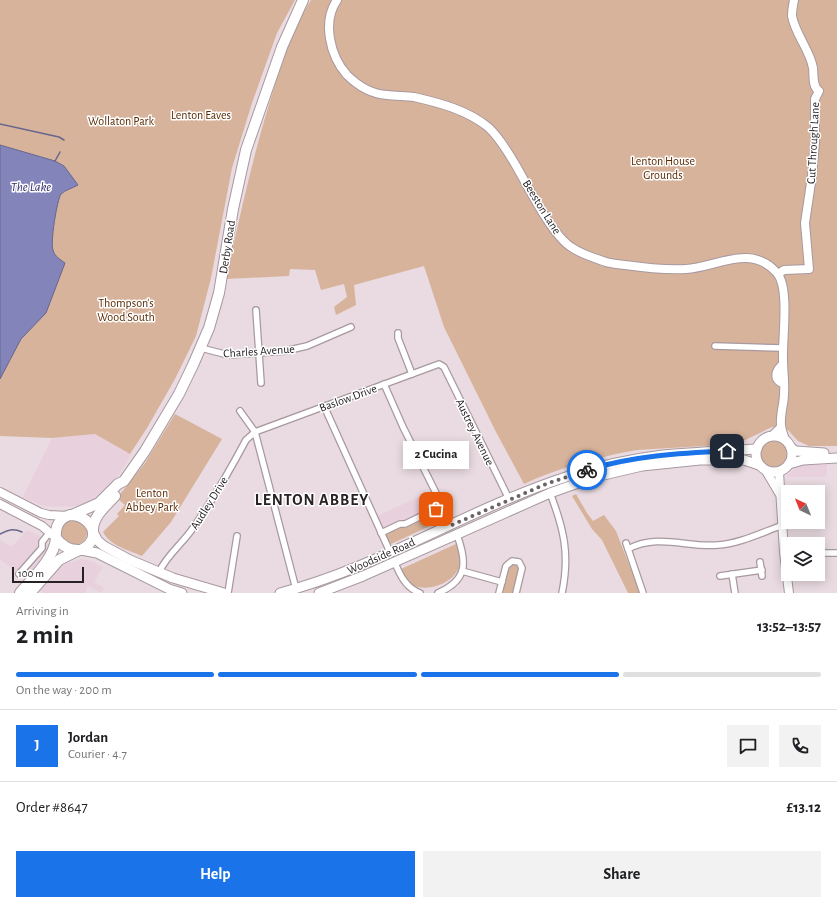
<!DOCTYPE html>
<html lang="en">
<head>
<meta charset="utf-8">
<style>
  body { margin:0; font-family:"Alegreya Sans",sans-serif; background:#f2f2f2; color:#202124; height:100vh; display:flex; flex-direction:column; font-size:15px; white-space:nowrap }
  * { box-sizing:border-box; margin:0 }
  p { font-size:13px; color:#757577 }
  .icon { flex:none; width:22px; height:22px; fill:none; stroke:currentColor; stroke-width:2; stroke-linecap:round; stroke-linejoin:round }
  .map { position:relative; height:593px; overflow:hidden }
  .details { display:flex; flex-direction:column; background:#fff; flex:1 }
  .details>* { flex:none }
  .needle { width:26px; rotate:317deg }
  .tools { position:absolute; left:781px; top:485px; display:grid; gap:8px }
  .tools a { display:grid; place-items:center; width:44px; height:44px; border-radius:0px; background:#fff; box-shadow:0 2px 10px #0003; font-size:20px }
  .scale { position:absolute; left:12px; bottom:10px; width:72px; box-sizing:border-box; padding-left:4px; border:2px solid #272124; border-top:0; font-size:11px; line-height:14px; white-space:nowrap; color:#272124; -webkit-text-stroke:3px #fff; paint-order:stroke }
  .pin { position:absolute; display:grid; place-items:center; width:34px; height:34px; color:#fff; margin:-17px; border-radius:8px; box-shadow:0 2px 6px #0006 }
  .courier { position:absolute; display:grid; place-items:center; width:40px; height:40px; margin:-20px; border:3px solid #1a73e8; border-radius:50%; background:#fff; color:#222; box-shadow:0 1px 5px #0007 }
  .bubble { position:absolute; height:28px; border-radius:0px; background:#fff; box-shadow:0 2px 10px #0003; font-size:13px; font-weight:700; line-height:28px; text-align:center }
  .overview em { font-style:normal; font-weight:700 }
  .overview div { display:flex; flex-direction:column-reverse }
  .overview { display:flex; align-items:center; justify-content:space-between; height:68px; padding:0 16px }
  h1 { font-size:26px; font-weight:700; line-height:30px }
  .bar { display:grid; grid-template-columns:repeat(4,1fr); gap:6px 4px; align-content:center; height:48px; padding:0 16px }
  .bar i { height:5px; border-radius:3px; background:#e0e0e0 }
  .bar .selected { background:#1a73e8 }
  .bar p { grid-column:span 4 }
  .line { display:flex; align-items:center; gap:10px; padding:0 16px; border-top:1px solid #e0e0e0 }
  .line div { flex:1 }
  .round { display:grid; place-items:center; flex:none; width:42px; height:42px; border-radius:0px; background:#f2f2f2 }
  .button { display:flex; gap:8px; margin-top:auto; padding:8px 16px }
  .button a { flex:1; height:46px; border-radius:0px; background:#1a73e8; color:#fff; font-size:16px; font-weight:700; line-height:46px; text-align:center }
  .button a+a { background:#f2f2f2; color:#202124 }
  .map>svg:first-child { display:block }
</style>
</head>
<body>
<div class="map">
<svg width="837" height="593" viewBox="0 0 837 593">
  <rect width="100%" height="100%" fill="#e9dbe1"/>
  <!-- built -->
  <g fill="#e8d1dc">
    <path d="M95 434 131 455 120 473 109 487 99 497 79 506 49 507 41 505 23 497 52 438Z"/>
    <path d="M803 465H827V477H786L797 466Z"/>
    <path d="M436 489 443 503 377 533 371 519Z"/>
    <path d="M27 530 40 536 49 544 47 551 25 579 0 559V540L12 547Z"/>
    <path d="M82 559 91 561 103 567 94 582 104 588 101 593 88 586 85 593H44L39 590 64 564Z"/>
  </g>
  <!-- green -->
  <g fill="#d8b39b">
    <path d="M0 0H295L277 33 252 103 232 168 211 278 196 336 175 379 147 428 130 454 95 434 52 438 0 436Z"/>
    <path d="M311 0H837V446H809L798 441 788 430 772 427 737 444 637 450C602 456 555 469 524 484L495 430 444 327 424 266 354 285 356 305 336 315 334 307 347 297 344 284 321 290 315 270 290 269 289 276 226 279C239 219 252 160 270 101 280 67 291 30 311 0Z"/>
    <path d="M175 414 222 439 171 522 142 556C129 550 110 546 103 532L119 516 117 514 125 505 117 498 145 463Z"/>
    <circle cx="775" cy="454" r="14"/>
    <path d="M576 494 587 513 593 521 604 515 616 531 640 593H628L602 540 592 529 572 496Z"/>
    <path d="M438 513 442 514 444 518 443 520 391 544 388 543 386 534 400 528H405Z"/>
    <circle cx="74" cy="532" r="13"/>
    <path d="M456 544C457 547 459 550 460 553 466 577 435 593 414 586 408 582 404 575 401 569Z"/>
    <path d="M514 563 518 564 521 568 514 593H501L508 567Z"/>
  </g>
  <!-- water -->
  <path fill="#8284ba" stroke="#67668d" d="M0 145 55 161 64 166 78 185C73 188 65 190 61 194 57 200 50 243 53 250 54 256 61 260 65 263L46 313 21 339 0 379Z"/>
  <g fill="none" stroke-linecap="round" stroke-linejoin="round">
    <!-- stream -->
    <g stroke="#67668d" stroke-width="1.5">
      <path d="M0 124 59 137 64 140"/>
      <path d="M55 161 60 152"/>
      <path d="M0 534C8 530 13 528 22 532"/>
    </g>
    <defs>
      <g id="street">
        <path d="M256 310 261 383"/>
        <path d="M398 333V338L412 374"/>
        <path d="M715 346 783 348"/>
        <path d="M201 348 228 355 285 351 307 346 351 327"/>
        <path d="M384 384 403 427 452 525"/>
        <path d="M324 406 390 552"/>
        <path d="M240 411 255 432 296 589"/>
        <path d="M550 493C564 529 570 555 562 593"/>
        <path d="M381 533 400 524H405L442 506"/>
        <path d="M626 543 643 593"/>
        <path d="M628 549C659 533 687 548 718 545 739 544 763 532 783 525"/>
        <path d="M818 553H837"/>
        <path d="M760 562 762 576"/>
        <path d="M395 563C400 575 406 588 420 593"/>
        <path d="M462 571 502 582"/>
        <path d="M159 572C167 555 183 543 193 528 213 500 230 470 246 440L255 432 439 364 444 367 509 499"/>
        <path d="M19 574 42 548V542L50 532"/>
        <path d="M732 574 735 593"/>
        <path d="M720 576 762 570"/>
        <path d="M228 593 237 536"/>
        <path d="M438 593C468 580 467 562 457 535"/>
        <path d="M499 593 506 566 512 561 519 562 522 568 516 593"/>
      </g>
      <g id="secondary">
        <path d="M337 0C322 22 330 56 347 75 358 86 372 94 387 95 396 96 405 96 414 97 440 103 467 110 488 127 499 137 508 152 515 164 528 186 551 234 571 247 581 254 594 258 606 262 612 264 619 264 625 265 646 268 665 270 686 269 717 267 751 243 777 273 790 288 782 339 783 360 783 371 785 383 784 394 784 404 780 414 781 425 781 430 784 435 785 440"/>
        <path d="M778 274 784 270 809 269 805 223 812 176 815 142V99L819 91C812 87 814 76 813 68 810 50 795 34 792 16 792 11 793 5 794 0"/>
        <path d="M780 382C774 377 776 371 781 366"/>
        <path d="M772 436 781 427"/>
        <path d="M766 471 779 493"/>
        <path d="M779 472 784 552 789 593"/>
        <path d="M0 492 41 513 49 515 68 516"/>
        <path d="M0 504 42 526 56 538"/>
      </g>
      <g id="primary">
        <circle cx="774" cy="454" r="18"/>
        <path d="M791 448 796 451 824 453"/>
        <path d="M789 464 803 460 837 458"/>
        <path d="M93 532 98 541 104 546 130 560 173 578 224 593"/>
        <path d="M81 550 97 553 169 589 182 593"/>
        <path d="M280 593C380 567 468 509 566 477 597 466 630 459 663 455 694 452 725 451 757 449"/>
        <path d="M319 593 363 576 550 493 595 477 642 466 700 460H744L759 465"/>
      </g>
      <g id="highway">
        <path d="M70 515C92 515 103 539 81 550 70 551 62 546 56 538 55 527 59 518 70 515Z"/>
        <path d="M72 515 99 503 118 484 124 481 145 451 179 394 193 365 209 328 219 293 233 209 246 150 282 47 303 0"/>
        <path d="M93 530C93 516 106 506 115 496"/>
        <path d="M20 593C33 578 54 558 56 539"/>
        <path d="M30 593 59 560 79 550"/>
      </g>
    </defs>
    <!-- street casing -->
    <use href="#street" stroke="#a7999f" stroke-width="8"/>
    <!-- secondary casing -->
    <use href="#secondary" stroke="#a7999f" stroke-width="10"/>
    <!-- primary casing -->
    <use href="#primary" stroke="#a7999f" stroke-width="11"/>
    <!-- highway casing -->
    <use href="#highway" stroke="#a7999f" stroke-width="12"/>
    <!-- street -->
    <use href="#street" stroke="#fff" stroke-width="5.5"/>
    <!-- secondary -->
    <use href="#secondary" stroke="#fff" stroke-width="8"/>
    <!-- primary -->
    <use href="#primary" stroke="#fff" stroke-width="9"/>
    <!-- highway -->
    <use href="#highway" stroke="#fff" stroke-width="10"/>
  </g>
  <g fill="none" stroke-linecap="round" stroke-linejoin="round">
    <!-- done -->
    <path stroke="#6b6266" stroke-width="4" stroke-dasharray="0 7.2" d="M436 509 442 506 452 525 546 484 587 470"/>
    <!-- route -->
    <path stroke="#1a73e8" stroke-width="5" d="M587 470C632 456 680 453 727 451"/>
  </g>
  <g text-anchor="middle" stroke-width="3" stroke-linejoin="round" paint-order="stroke">
    <!-- park labels -->
    <g font-size="12" fill="#5a2900" stroke="#fff">
      <text x="201" y="119">Lenton Eaves</text>
      <text x="121" y="125">Wollaton Park</text>
      <text x="663" y="165">Lenton House<tspan x="663" dy="14">Grounds</tspan></text>
      <text x="126" y="307">Thompson's<tspan x="126" dy="14">Wood South</tspan></text>
      <text x="152" y="497">Lenton<tspan x="152" dy="14">Abbey Park</tspan></text>
    </g>
    <!-- street labels -->
    <g font-size="12" fill="#272124" stroke="#fff">
      <text transform="translate(813 143) rotate(-87)" y="4">Cut Through Lane</text>
      <text transform="translate(542 207) rotate(58)" y="4">Beeston Lane</text>
      <text transform="translate(227 247) rotate(-81)" y="4">Derby Road</text>
      <text transform="translate(259 351) rotate(-4)" y="4">Charles Avenue</text>
      <text transform="translate(348 398) rotate(-20)" y="4">Baslow Drive</text>
      <text transform="translate(475 432) rotate(64)" y="4">Austrey Avenue</text>
      <text transform="translate(209 503) rotate(-58)" y="4">Audley Drive</text>
      <text transform="translate(381 556) rotate(-24)" y="4">Woodside Road</text>
    </g>
    <!-- water labels -->
    <g font-size="13" font-style="italic" fill="#2f2a6b" stroke="#fff">
      <text x="31" y="191">The Lake</text>
    </g>
    <!-- district labels -->
    <g font-size="16" font-weight="bold" letter-spacing="1" fill="#272124" stroke="#fff">
      <text x="312" y="505">LENTON ABBEY</text>
    </g>
  </g>
</svg>
<div class="tools">
<a><svg class="needle" viewBox="-14 -14 28 28"><path d="M0-13l5 13h-10z" fill="#e53935"/><path d="M0 13l5-13h-10z" fill="#757577"/></svg></a>
<a><svg class="icon" aria-label="layers" viewBox="0 0 24 24"><path d="M12 4l9 5-9 5-9-5zM3 14l9 5 9-5"/></svg></a>
</div>
<div class="scale">100 m</div>
<div class="pin" style="left:436px;top:509px;background:#ea580c"><svg class="icon" aria-label="bag" viewBox="0 0 24 24"><path d="M5 8h14l-1 12H6zM9 8a3 3 0 0 1 6 0"/></svg></div>
<div class="pin" style="left:727px;top:451px;background:#1f2937"><svg class="icon" aria-label="home" viewBox="0 0 24 24"><path d="M3 11l9-7 9 7M6 9v11h12V9"/></svg></div>
<div class="courier" style="left:587px;top:470px"><svg class="icon" aria-label="bike" viewBox="0 0 24 24"><circle cx="6" cy="16" r="4"/><circle cx="18" cy="16" r="4"/><path d="M6 16l4-8h5l3 8M10 8l3 8H6M13 5h3"/></svg></div>
<div class="bubble" style="left:403px;top:441px;width:66px">2 Cucina</div>
</div>
<section class="details">
<div class="overview"><div><h1>2 min</h1><p>Arriving in</p></div><em>13:52–13:57</em></div>
<div class="bar"><i class="selected"></i><i class="selected"></i><i class="selected"></i><i></i><p>On the way · 200 m</p></div>
<div class="line" style="height:72px"><b class="round" style="background:#1a73e8;color:#fff">J</b><div><b>Jordan</b><p>Courier · 4.7</p></div><a class="round"><svg class="icon" aria-label="chat" viewBox="0 0 24 24"><path d="M4 5h16v11H9l-5 4z"/></svg></a><a class="round"><svg class="icon" aria-label="phone" viewBox="0 0 24 24"><path d="M5 4h4l2 5-3 2q2 4 5 5l2-3 5 2v4C11 20 4 13 5 4z"/></svg></a></div>
<div class="line" style="height:52px"><div>Order #8647</div><b>£13.12</b></div>
<div class="button"><a>Help</a><a>Share</a></div>
</section>
</body>
</html>
